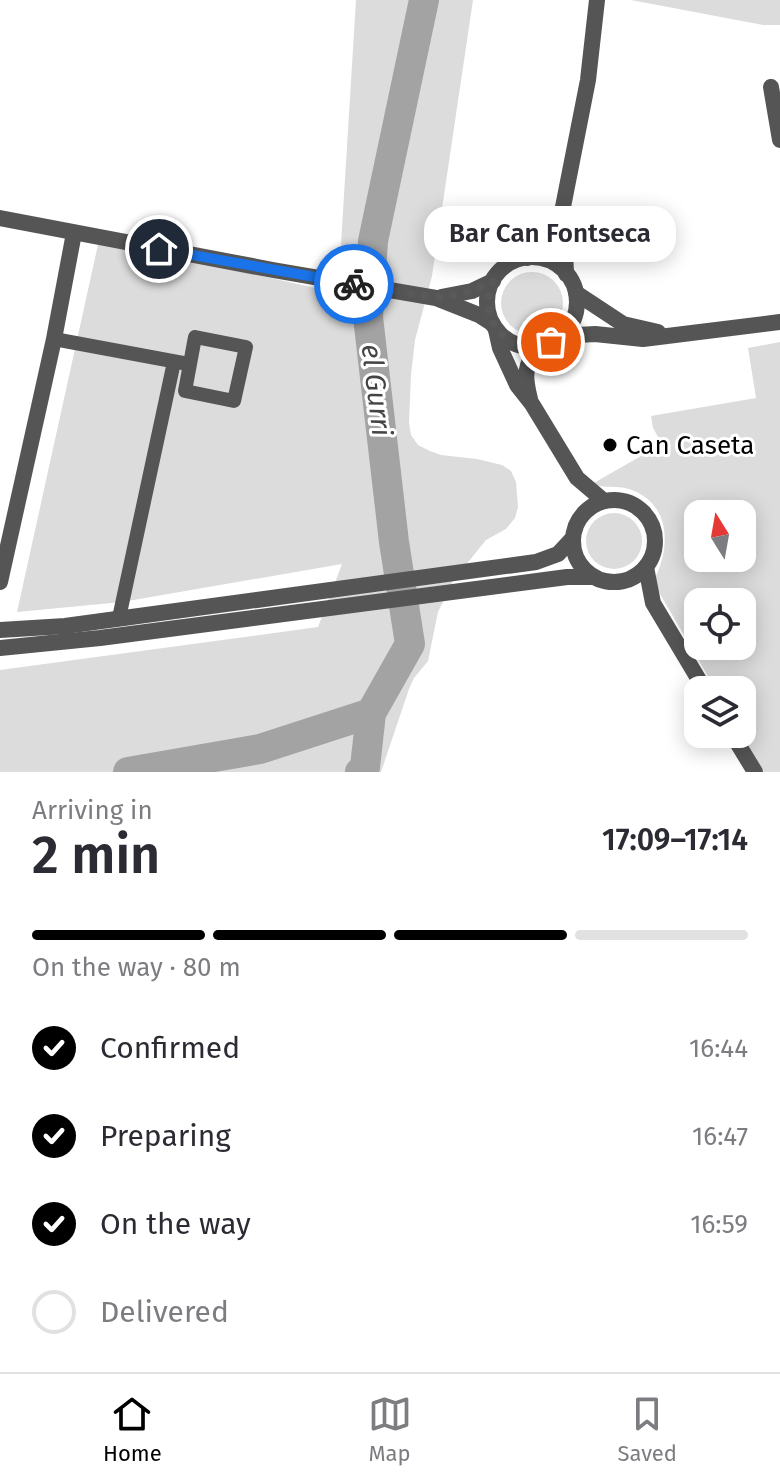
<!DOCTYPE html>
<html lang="en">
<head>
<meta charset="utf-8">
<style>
  body { margin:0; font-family:"Fira Sans",sans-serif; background:#f2f2f3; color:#2b2b33; height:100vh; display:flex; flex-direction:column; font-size:30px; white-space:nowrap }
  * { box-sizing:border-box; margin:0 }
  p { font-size:26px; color:#7c7c81 }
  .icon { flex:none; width:44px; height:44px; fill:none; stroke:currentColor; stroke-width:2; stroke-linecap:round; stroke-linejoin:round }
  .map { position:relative; height:772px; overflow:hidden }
  .details { display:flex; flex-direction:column; background:#fff; flex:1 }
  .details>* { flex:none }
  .needle { width:52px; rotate:349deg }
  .buttons { position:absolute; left:684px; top:500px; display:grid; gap:16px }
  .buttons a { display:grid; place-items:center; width:72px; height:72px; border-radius:16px; background:#fff; box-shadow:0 4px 20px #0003; font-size:40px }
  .pin { position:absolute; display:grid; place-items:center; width:68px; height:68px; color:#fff; margin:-34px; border:4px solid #fff; border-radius:50%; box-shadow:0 2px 8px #0007 }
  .courier { position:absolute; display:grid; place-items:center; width:80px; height:80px; margin:-40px; border:6px solid #1a73e8; border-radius:50%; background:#fff; color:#222; box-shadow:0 2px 10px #0007 }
  .bubble { position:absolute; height:56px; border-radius:24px; background:#fff; box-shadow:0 4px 20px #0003; font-size:26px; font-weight:600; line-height:56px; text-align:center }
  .head em { font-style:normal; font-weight:600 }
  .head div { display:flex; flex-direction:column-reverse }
  .head { display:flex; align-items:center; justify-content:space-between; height:136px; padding:0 32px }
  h1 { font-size:52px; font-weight:600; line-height:60px }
  .bar { display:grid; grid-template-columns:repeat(4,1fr); gap:12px 8px; align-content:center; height:96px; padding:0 32px }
  .bar i { height:10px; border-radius:6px; background:#e1e1e2 }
  .bar .active { background:#000 }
  .bar p { grid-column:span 4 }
  ol { padding:0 32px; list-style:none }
  li { display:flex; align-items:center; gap:24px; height:88px }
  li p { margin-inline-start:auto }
  li .icon { padding:8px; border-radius:50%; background:#000; color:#fff; stroke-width:4 }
  li:last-child { color:#7c7c81 }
  li i { width:44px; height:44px; border:4px solid #e1e1e2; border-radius:50% }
  .tab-bar { display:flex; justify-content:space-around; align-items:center; height:112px; border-top:2px solid #e1e1e2; background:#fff; font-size:22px; color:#7c7c81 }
  .tab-bar a { display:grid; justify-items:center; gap:4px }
  .tab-bar .active { color:#000 }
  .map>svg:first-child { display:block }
</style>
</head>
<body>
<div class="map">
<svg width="780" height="772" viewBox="0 0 780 772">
  <rect width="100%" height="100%" fill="#fff"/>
  <!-- green -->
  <g fill="#dcdcdc" fill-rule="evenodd">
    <path d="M356 0H473L432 276 415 340 411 375 409 423 411 435 418 445 430 451 441 455 477 459 502 465 511 471 516 482 518 507 515 518 506 529 486 540 453 581 438 612 428 661 414 678 409 689 381 772H0V670L318 627 342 564 122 602 17 612 99 240 338 293Z"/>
    <path d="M631 0H780V25H763Z"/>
    <circle cx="532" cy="303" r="31"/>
    <path d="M780 342V772H764L742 734V690H716L653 582C671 549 672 503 629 489 616 485 605 489 592 484L662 444 653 428 651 416 756 398 748 348ZM698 514H742V558H698ZM698 602H742V646H698Z"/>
    <circle cx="614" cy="541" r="28"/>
  </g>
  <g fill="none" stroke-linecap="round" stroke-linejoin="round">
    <!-- river -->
    <g stroke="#a3a3a3" stroke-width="30">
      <path d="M128 772 260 749 371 713"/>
      <path d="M360 772 365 767 371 713 410 644 394 542 368 317 373 241 424 0"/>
    </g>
    <!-- pedestrian -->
    <g stroke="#555" stroke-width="14">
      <path d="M195 337 246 347 234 401 185 391Z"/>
      <path d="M54 339 183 363"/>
      <path d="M119 618 174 362"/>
    </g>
    <!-- minor -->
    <g stroke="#555" stroke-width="16">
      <path d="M771 87 780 140"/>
      <path d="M527 258 556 221 561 217"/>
      <path d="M566 274 564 224 561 217 588 80 597 0"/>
      <path d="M0 582 54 339 74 233"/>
      <path d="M0 630 65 626 536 562 558 554 572 539"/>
      <path d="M0 648 100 638 567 577H593"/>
    </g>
    <!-- tertiary -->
    <g stroke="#555" stroke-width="16">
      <path d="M0 218 273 270 436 298 479 315 493 324"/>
      <circle cx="532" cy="302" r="45"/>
      <path d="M576 293 623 324 658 332"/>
      <path d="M441 297 472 291 493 281"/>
      <path d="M496 330 500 348 517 385 532 404 577 478 604 501"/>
      <path d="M561 336 595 334 643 339 780 322"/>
      <path d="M530 399C524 376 524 365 539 346"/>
      <circle cx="614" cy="541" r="41"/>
      <path d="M646 567 653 603 705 690"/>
      <path d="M732 734 755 772"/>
    </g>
  </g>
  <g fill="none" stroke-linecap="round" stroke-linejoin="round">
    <!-- done -->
    <path stroke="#595959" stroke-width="8" stroke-dasharray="0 14.4" d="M354 284 436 298 472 291 493 281C475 321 510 358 551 342"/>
    <!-- route -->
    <path stroke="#1a73e8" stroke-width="10" d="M159 249 354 284"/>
  </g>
  <!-- markers -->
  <circle fill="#000" stroke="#fff" stroke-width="3" cx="610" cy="445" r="8"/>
  <g text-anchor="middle" stroke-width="6" stroke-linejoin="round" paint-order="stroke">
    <!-- poi labels -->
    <g font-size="26" fill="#000" stroke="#fff" text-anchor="start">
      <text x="626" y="454">Can Caseta</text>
    </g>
    <!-- water labels -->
    <g font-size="28" font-style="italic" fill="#444" stroke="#fff">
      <text transform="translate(377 390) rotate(83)" y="10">el Gurri</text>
    </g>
  </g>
</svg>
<div class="buttons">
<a><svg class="needle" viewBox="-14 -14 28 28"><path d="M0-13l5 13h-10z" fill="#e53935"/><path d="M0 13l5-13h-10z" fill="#7c7c81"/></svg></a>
<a><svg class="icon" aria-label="locate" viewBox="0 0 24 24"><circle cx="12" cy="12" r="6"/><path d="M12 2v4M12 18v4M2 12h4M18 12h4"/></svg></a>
<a><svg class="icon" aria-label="layers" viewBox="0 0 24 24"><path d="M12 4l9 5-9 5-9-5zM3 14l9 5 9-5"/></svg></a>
</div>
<div class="pin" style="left:551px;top:342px;background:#ea580c"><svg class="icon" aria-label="bag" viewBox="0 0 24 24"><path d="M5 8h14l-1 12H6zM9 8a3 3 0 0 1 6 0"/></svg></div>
<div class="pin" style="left:159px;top:249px;background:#1f2937"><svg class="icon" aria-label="home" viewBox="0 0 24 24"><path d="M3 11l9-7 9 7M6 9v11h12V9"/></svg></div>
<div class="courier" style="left:354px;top:284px"><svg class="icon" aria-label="bike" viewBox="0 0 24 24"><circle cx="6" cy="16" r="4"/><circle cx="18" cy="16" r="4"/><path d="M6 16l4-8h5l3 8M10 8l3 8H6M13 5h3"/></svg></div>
<div class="bubble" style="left:424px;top:206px;width:252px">Bar Can Fontseca</div>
</div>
<section class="details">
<div class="head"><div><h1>2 min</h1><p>Arriving in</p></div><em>17:09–17:14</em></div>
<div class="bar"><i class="active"></i><i class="active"></i><i class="active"></i><i></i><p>On the way · 80 m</p></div>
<ol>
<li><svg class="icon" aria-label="check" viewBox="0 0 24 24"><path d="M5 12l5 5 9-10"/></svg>Confirmed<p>16:44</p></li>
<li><svg class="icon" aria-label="check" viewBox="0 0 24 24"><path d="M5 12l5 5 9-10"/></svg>Preparing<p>16:47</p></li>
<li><svg class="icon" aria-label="check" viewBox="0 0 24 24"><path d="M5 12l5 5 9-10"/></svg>On the way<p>16:59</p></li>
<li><i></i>Delivered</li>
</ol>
</section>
<nav class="tab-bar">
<a class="active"><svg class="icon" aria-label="home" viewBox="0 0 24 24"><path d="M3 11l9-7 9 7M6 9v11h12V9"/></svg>Home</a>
<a><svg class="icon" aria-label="map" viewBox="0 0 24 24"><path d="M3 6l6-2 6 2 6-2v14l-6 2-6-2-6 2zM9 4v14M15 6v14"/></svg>Map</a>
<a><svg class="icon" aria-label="saved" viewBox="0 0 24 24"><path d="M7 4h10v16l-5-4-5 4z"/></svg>Saved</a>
</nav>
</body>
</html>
